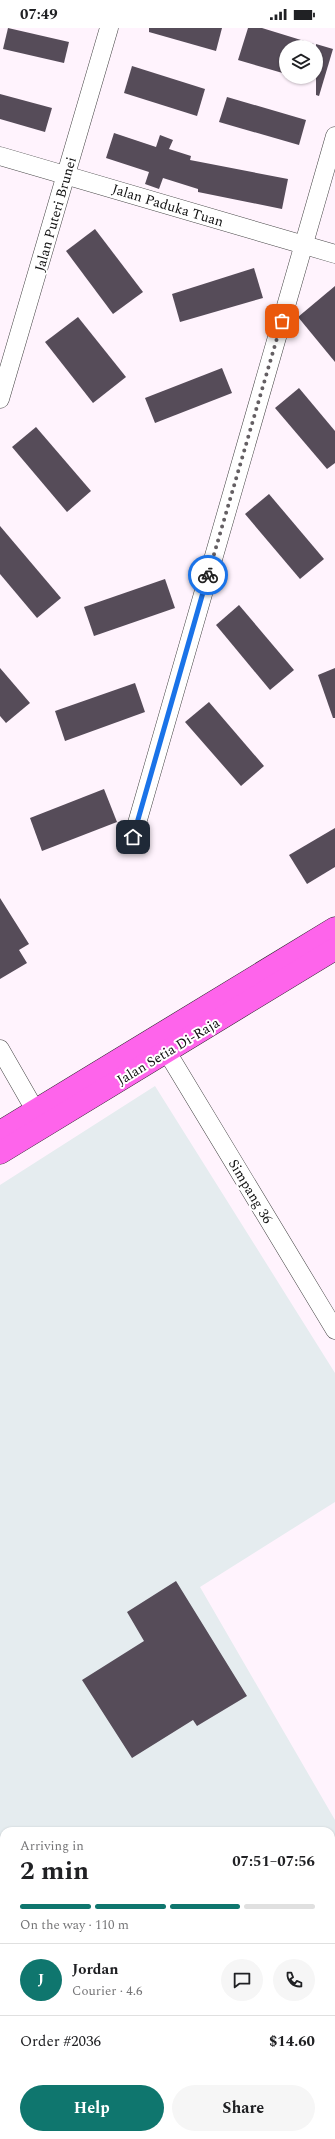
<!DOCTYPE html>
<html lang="en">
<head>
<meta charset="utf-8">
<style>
  body { margin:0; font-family:Spectral,serif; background:#f6f6f6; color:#202124; height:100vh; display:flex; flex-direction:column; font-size:15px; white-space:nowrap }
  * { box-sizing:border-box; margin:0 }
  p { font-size:13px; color:#757577 }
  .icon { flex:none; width:22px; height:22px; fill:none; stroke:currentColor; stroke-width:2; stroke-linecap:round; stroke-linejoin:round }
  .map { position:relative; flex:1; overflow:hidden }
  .side { position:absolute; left:0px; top:1799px; width:335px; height:312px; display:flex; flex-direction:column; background:#fff; border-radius:12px 12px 0 0; box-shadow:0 1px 3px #0004 }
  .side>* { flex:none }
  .tools { position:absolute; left:279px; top:12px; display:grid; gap:8px }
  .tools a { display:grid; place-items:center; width:44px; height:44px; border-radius:50%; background:#fff; box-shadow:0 1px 3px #0004; font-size:20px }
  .pin { position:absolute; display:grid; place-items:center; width:34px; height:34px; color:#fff; margin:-17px; border-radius:8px; box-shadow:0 2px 6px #0006 }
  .courier { position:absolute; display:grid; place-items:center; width:40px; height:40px; margin:-20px; border:3px solid #1a73e8; border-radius:50%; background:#fff; color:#222; box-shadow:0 1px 5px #0007 }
  .summary em { font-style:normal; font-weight:700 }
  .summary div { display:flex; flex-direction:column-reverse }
  .summary { display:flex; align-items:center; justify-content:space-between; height:68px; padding:0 20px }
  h1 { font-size:26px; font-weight:700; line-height:30px }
  .bar { display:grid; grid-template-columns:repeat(4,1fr); gap:6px 4px; align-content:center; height:48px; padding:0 20px }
  .bar i { height:5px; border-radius:3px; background:#e0e0e0 }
  .bar .on { background:#0f766e }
  .bar p { grid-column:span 4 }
  .line { display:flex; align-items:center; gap:10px; padding:0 20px; border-top:1px solid #e0e0e0 }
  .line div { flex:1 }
  .round { display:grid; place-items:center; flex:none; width:42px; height:42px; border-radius:21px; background:#f6f6f6 }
  .primary-button { display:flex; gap:8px; margin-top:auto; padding:8px 20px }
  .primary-button a { flex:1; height:46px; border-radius:24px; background:#0f766e; color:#fff; font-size:16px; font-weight:700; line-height:46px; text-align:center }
  .primary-button a+a { background:#f6f6f6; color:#202124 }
  .status { display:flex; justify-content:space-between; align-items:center; height:28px; padding:0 20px; background:#fff; direction:ltr }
  .status svg { height:11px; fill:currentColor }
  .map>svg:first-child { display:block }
</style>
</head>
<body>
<div class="status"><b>07:49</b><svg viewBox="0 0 49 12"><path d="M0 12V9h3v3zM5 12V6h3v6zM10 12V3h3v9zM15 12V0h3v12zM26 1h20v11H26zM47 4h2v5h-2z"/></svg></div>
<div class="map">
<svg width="335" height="2111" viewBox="0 0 335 2111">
  <rect width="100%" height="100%" fill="#fff3fd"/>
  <!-- industrial -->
  <path fill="#e5ecef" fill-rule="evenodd" d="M155 1058 335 1345V1474L200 1559 335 1792V2111H0V1157ZM4 1803H331V2107H4Z"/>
  <!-- building -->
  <g fill="#564c59">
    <path d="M8 0 69 14 64 35 3 21Z"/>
    <path d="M149 0H222L216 23 149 4Z"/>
    <path d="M248 0H262L314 16V19H286V46L238 32Z"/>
    <path d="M316 16 333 21 319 68 316 67Z"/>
    <path d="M132 38 205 61 197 88 124 65Z"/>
    <path d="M0 66 52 80 45 104 0 91Z"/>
    <path d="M227 69 306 92 299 117 219 94Z"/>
    <path d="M114 105 156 119 160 107 173 112 169 121 191 128 190 132 288 151 282 181 198 164V161L163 150 159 161 145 156 149 144 106 130Z"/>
    <path d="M95 201 143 264 113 286 66 223Z"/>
    <path d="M254 240 263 270 180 294 172 266Z"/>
    <path d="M335 258V334L298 289Z"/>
    <path d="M78 289 126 349 93 375 45 314Z"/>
    <path d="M222 340 232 365 155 395 145 370Z"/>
    <path d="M299 360 335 403V435L327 441 275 380Z"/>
    <path d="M36 399 91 463 67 484 12 419Z"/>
    <path d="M269 466 324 531 300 551 245 486Z"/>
    <path d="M0 498 61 570 37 590 0 546Z"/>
    <path d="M165 551 175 580 94 608 84 579Z"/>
    <path d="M239 577 294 642 270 662 216 597Z"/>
    <path d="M0 640 30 675 6 695 0 688Z"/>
    <path d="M335 640V690H333L318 647Z"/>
    <path d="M135 655 145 684 65 713 55 683Z"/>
    <path d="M209 674 264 738 241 758 185 694Z"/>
    <path d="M104 761 117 794 42 823 30 790Z"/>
    <path d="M335 800V839L307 856 289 827Z"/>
    <path d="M0 870 29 916 19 922 27 935 0 951Z"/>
    <path d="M176 1553 247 1668 197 1698 193 1692 132 1730 82 1652 144 1613 127 1584Z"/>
  </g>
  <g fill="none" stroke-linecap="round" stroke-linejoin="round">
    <defs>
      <g id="minor">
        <path d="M0 128 335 226"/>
        <path d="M0 371 109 0"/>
        <path d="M133 809 335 108"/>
        <path d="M0 1021 35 1082"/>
        <path d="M167 1024 335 1302"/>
      </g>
      <g id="major">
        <path d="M0 1104 335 900"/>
        <path d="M0 1125 335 921"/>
      </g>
    </defs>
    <!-- minor casing -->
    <use href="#minor" stroke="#434343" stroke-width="19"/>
    <!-- major casing -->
    <use href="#major" stroke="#212121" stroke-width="23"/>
    <!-- minor -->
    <use href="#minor" stroke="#fff" stroke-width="18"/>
    <!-- major -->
    <use href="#major" stroke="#fe64eb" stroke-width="22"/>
  </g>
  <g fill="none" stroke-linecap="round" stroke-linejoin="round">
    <!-- done -->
    <path stroke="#645f63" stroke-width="4" stroke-dasharray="0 7.2" d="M208 547 282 293"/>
    <!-- route -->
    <path stroke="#1a73e8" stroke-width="5" d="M133 809 208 547"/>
  </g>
  <g text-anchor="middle" stroke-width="4" stroke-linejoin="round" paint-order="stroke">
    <!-- street labels -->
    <g font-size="14" fill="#101010" stroke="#fff">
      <text transform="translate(168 177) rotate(17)" y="5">Jalan Paduka Tuan</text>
      <text transform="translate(55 186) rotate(-74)" y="5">Jalan Puteri Brunei</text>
      <text transform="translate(168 1023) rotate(-31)" y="5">Jalan Setia Di-Raja</text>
      <text transform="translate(251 1163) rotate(59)" y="5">Simpang 36</text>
    </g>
  </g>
</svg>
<div class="tools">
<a><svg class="icon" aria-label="layers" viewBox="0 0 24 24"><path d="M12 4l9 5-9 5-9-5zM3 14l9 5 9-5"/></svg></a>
</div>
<div class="pin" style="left:282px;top:293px;background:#ea580c"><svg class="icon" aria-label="bag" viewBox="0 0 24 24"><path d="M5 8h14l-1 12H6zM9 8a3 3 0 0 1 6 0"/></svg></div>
<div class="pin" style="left:133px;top:809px;background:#1f2937"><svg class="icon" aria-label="home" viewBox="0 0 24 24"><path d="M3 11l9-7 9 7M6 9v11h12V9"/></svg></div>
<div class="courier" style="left:208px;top:547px"><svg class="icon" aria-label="bike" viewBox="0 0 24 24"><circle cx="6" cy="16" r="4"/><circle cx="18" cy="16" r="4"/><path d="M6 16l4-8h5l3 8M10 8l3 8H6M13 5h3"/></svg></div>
<section class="side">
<div class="summary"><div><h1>2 min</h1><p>Arriving in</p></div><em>07:51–07:56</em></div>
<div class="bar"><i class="on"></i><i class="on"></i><i class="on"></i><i></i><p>On the way · 110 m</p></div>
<div class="line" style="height:72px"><b class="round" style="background:#0f766e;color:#fff">J</b><div><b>Jordan</b><p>Courier · 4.6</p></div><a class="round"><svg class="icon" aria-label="chat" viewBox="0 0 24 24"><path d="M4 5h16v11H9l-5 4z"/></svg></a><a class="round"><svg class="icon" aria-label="phone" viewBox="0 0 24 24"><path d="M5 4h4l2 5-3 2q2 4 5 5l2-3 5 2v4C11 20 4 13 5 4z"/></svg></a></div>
<div class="line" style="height:52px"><div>Order #2036</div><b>$14.60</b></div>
<div class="primary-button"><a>Help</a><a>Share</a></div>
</section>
</div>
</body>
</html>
